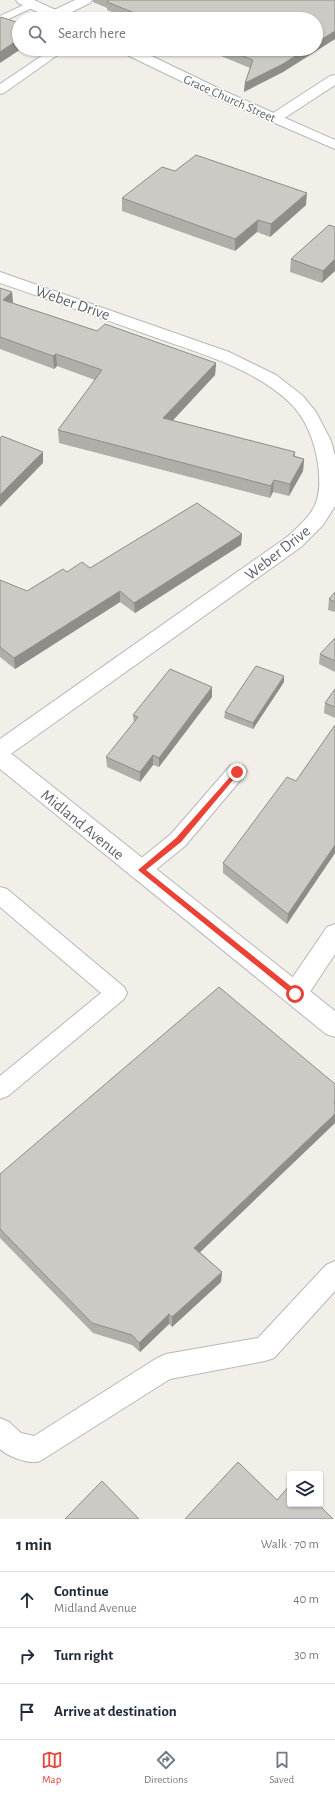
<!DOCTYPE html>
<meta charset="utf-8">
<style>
:root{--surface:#fff;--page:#f2f2f3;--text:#1f2937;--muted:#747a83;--line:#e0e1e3;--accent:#ea4335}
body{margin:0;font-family:"Alegreya Sans",sans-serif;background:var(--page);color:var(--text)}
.controls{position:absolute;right:12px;bottom:12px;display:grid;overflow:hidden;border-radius:4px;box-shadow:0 1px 3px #0004}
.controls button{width:36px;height:36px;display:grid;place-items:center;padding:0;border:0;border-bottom:1px solid var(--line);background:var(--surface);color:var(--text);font:20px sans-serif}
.stop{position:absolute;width:12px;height:12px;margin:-9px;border:3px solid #ea4335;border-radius:50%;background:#fff}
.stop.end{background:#ea4335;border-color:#fff;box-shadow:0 1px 4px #0008}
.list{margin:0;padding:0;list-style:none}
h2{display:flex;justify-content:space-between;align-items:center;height:52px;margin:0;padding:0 16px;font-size:17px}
h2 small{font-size:13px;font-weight:400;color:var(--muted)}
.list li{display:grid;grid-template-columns:26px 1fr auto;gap:12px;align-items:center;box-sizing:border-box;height:56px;padding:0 16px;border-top:1px solid var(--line)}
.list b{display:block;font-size:15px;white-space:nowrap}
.list p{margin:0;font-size:13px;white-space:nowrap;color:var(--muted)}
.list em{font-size:13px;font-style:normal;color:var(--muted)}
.icon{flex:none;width:22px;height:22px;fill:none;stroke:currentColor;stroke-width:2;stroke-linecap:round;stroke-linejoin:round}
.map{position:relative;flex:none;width:335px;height:1519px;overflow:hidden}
.search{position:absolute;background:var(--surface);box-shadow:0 1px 3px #0004;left:12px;right:12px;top:12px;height:44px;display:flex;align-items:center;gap:10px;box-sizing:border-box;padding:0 14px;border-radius:22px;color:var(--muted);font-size:15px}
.sheet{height:220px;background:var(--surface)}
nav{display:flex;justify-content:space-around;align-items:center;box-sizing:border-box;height:56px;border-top:1px solid var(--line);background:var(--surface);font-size:11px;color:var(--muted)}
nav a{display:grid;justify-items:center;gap:2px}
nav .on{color:var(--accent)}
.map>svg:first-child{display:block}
</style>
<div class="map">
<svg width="335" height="1519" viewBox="0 0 335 1519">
<rect width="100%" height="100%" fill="#f1efe8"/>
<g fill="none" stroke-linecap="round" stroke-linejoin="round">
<defs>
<g id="service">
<polygon points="32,1 36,2 38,4 36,6 0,23 0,16"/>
<polygon points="52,49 66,49 4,93 0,94 0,84"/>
<polygon points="237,764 244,766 247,771 244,776 185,846 148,876 141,878 134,876 131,870 134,864 171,834 230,766"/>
<polygon points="0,887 7,889 124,987 127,993 124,999 8,1096 0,1099 0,1076 101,993 0,907"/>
<path d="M335,1261V1291L274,1358L265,1361L170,1379L45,1458C43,1459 39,1462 36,1462C26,1463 7,1456 0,1449V1418L9,1422L21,1433L34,1436L157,1358L166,1354L258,1338L326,1265Z"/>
</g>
<g id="minor">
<polygon points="75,0 92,0 90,3 60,18 50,18 48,15 50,12"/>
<polygon points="335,75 335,85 280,121 275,122 270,121 268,118 270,115 330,76"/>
<path d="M0,272L229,352L276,375L303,396L316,412L331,441L335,456V506L323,525L301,547L8,756L0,758V739L287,537C314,513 323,503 318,464C315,442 306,418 289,402C252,367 198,353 151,336C101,318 50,300 0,283Z"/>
<polygon points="335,924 335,954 304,1001 295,1004 286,1001 283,994 286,987 327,927"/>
</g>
<g id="tertiary">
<polygon points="16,0 34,0 69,16 71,19 53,19 18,3"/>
<polygon points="119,49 137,49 222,90 335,140 335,149 212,96 121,52"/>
<polygon points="0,749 8,751 335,1011 335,1037 326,1034 0,769"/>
</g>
</defs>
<use href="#service" stroke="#b5b8bc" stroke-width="2"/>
<use href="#minor" stroke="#b5b8bc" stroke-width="2"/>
<use href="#tertiary" stroke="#b5b8bc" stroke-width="2"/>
<use href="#service" fill="#fff" fill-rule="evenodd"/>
<use href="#minor" fill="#fff" fill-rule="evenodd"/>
<use href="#tertiary" fill="#fff" fill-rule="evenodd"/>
</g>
<g fill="#afaea9">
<polygon points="93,0 335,0 335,39 283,72 244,92 245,83 250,68 204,49 316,49 316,19 130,19 107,10 107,8 93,2"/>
<polygon points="175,171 306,205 270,237 257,232 235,251 122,211 122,198"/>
<polygon points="329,225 322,283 290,272 291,259"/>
<polygon points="0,288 12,292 13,303 97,331 216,363 215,375 172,421 295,452 295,456 304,459 303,471 289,496 273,492 270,498 59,443 58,430 95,380 57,366 54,369 0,349"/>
<polygon points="242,534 241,545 135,613 120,602 15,669 0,657 0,580 27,591 67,572 90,568"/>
<polygon points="335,592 335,612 328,610 329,599"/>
<polygon points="335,638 335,672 319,664 320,654"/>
<polygon points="284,682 253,729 224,718 225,712"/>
<polygon points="335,689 335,718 324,713 325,703"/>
<polygon points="212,697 159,767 153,765 140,782 107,767 106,757 134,723 133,715"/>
<polygon points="335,725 335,853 287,924 223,873 223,863 296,781"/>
<polygon points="335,1084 335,1123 200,1252 222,1272 221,1282 172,1327 169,1324 140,1352 132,1345 93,1333 0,1238 0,1174"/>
</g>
<g fill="#8f8d8a">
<polygon points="335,31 335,39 283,72 244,92 245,83 306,49 316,49 316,43"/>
<polygon points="19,39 19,49 21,49 0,63 0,52"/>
<polygon points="307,193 306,205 270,237 271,224"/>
<polygon points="258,220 257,232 235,251 235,239"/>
<polygon points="335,259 335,271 322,283 323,271"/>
<polygon points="12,292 13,304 3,300"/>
<polygon points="56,354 57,366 54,369 53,356"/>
<polygon points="216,363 215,375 163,431 163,418"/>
<polygon points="43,452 43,463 0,507 0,495"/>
<polygon points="304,459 303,471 289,496 290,484"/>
<polygon points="274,480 273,492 270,498 271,486"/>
<polygon points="242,534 241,545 135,613 134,603"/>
<polygon points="120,591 120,602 15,669 14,658"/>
<polygon points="284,676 284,682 253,729 253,723"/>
<polygon points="212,687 212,697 159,767 159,758"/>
<polygon points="153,755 153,765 140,782 140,772"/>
<polygon points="335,845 335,853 287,924 288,914"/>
<polygon points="335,1114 335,1123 194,1258 194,1248"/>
<polygon points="222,1272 221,1282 172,1327 172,1317"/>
<polygon points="169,1314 169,1324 140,1352 139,1343"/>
</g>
<g fill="#cccac5" stroke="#8f8d8a">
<polygon points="108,0 335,0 335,31 316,43 316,19 150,19 107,2 109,0"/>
<polygon points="1,17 19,23 19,39 0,52 0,18"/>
<polygon points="225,49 306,49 283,64 245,83 253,60"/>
<polygon points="196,155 307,193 271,224 258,220 235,239 122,198 162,167 175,171"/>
<polygon points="329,225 335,227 335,259 323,271 291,259"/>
<polygon points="0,288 12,292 3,300 97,331 105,324 216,363 163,418 295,452 293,456 304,459 290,484 274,480 271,486 58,430 102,370 56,354 53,356 0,337"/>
<polygon points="2,436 43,452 0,495 0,438"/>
<polygon points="197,503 242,534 134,603 120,591 14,658 0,647 0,580 27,591 63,569 67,572 82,562 90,568"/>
<polygon points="335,592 335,602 329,599"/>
<polygon points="335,638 335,661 320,654"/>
<polygon points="256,666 284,676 253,723 225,712"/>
<polygon points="170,669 212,687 159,758 153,755 140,772 106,757 138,717 133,715"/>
<polygon points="335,689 335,707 325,703"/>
<polygon points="335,725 335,845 288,914 223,863 287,777 296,781"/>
<polygon points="219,987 335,1084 335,1101 334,1103 335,1104 335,1114 194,1248 222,1272 172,1317 169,1314 139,1343 132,1335 92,1323 0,1229 0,1174"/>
<polygon points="238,1462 277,1500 290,1485 290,1504 318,1504 333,1519 185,1519"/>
<polygon points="102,1481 139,1519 65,1519"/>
</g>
<polygon fill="#ea4335" points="237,769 240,772 239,773 181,842 146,870 298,992 298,996 295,997 138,870 176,838"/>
<g text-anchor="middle" stroke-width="3" stroke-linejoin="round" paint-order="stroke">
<g font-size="13" fill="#5f6368" stroke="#fff">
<text transform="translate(230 98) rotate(24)" y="5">Grace Church Street</text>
</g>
<g font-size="16" fill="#5f6368" stroke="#fff">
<text transform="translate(73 302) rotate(19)" y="6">Weber Drive</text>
<text transform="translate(277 552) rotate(-38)" y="6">Weber Drive</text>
<text transform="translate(83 824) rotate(39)" y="6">Midland Avenue</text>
</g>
</g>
</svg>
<div class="controls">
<button><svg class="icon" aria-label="layers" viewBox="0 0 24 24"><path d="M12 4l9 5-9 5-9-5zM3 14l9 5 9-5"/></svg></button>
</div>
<div class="stop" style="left:295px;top:994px"></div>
<div class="stop end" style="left:237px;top:772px"></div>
<div class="search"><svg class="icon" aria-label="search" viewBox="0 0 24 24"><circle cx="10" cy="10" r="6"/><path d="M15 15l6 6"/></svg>Search here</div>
</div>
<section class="sheet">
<h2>1 min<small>Walk · 70 m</small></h2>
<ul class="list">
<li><svg class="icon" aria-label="ahead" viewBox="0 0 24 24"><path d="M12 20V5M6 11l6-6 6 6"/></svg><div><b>Continue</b><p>Midland Avenue</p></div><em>40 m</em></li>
<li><svg class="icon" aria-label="right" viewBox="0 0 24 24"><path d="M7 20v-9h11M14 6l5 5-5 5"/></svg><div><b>Turn right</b></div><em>30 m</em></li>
<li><svg class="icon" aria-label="arrive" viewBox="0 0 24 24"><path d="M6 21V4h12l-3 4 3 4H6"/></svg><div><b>Arrive at destination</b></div></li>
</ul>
</section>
<nav>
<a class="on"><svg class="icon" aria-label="map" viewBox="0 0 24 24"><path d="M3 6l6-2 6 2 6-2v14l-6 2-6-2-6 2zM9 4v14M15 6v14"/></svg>Map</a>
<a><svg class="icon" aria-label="directions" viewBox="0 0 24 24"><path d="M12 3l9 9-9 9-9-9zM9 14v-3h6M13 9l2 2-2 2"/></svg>Directions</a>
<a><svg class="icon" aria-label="saved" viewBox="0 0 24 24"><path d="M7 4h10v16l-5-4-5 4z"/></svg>Saved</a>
</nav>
